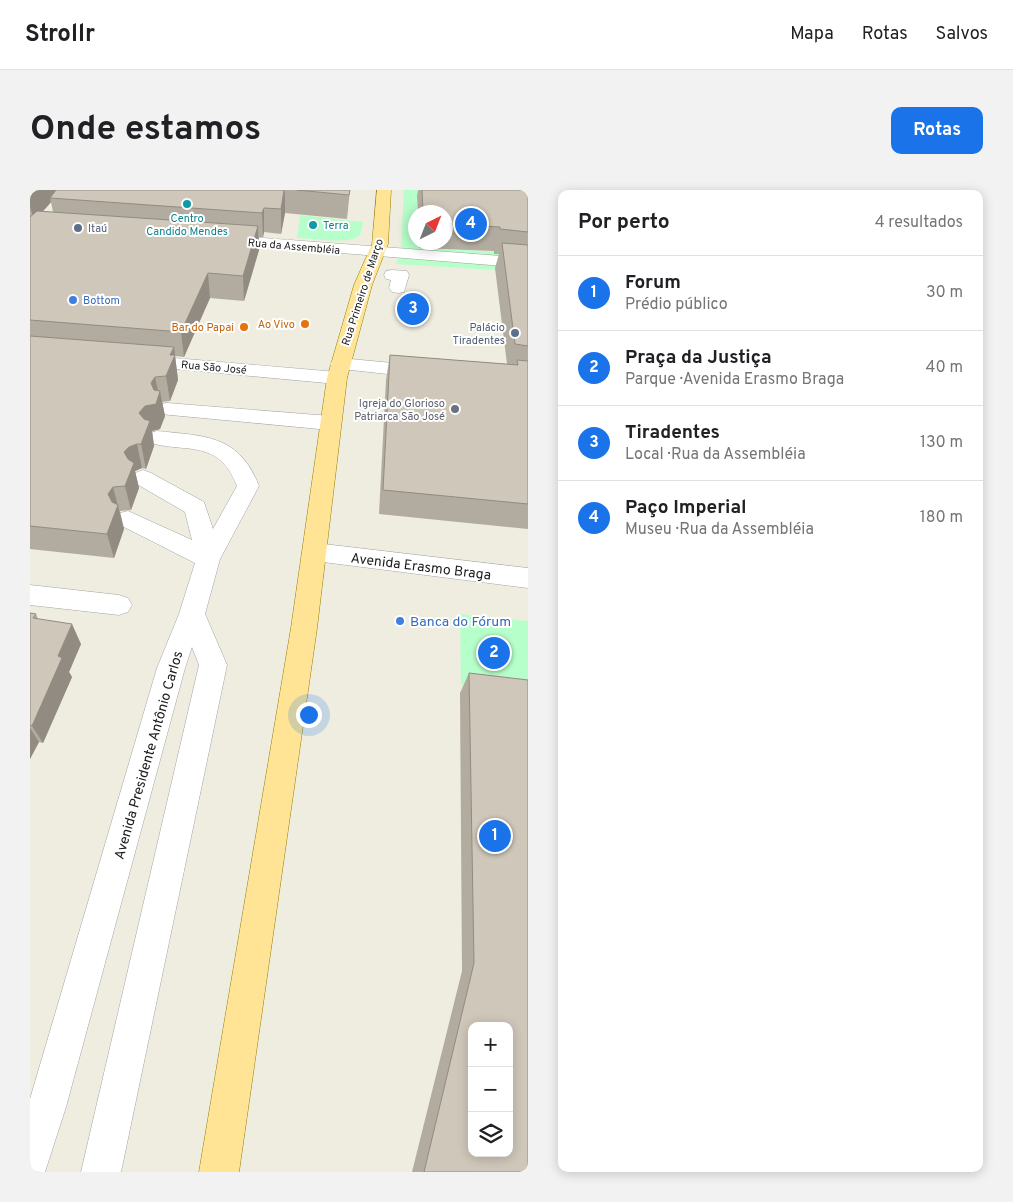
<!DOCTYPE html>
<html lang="pt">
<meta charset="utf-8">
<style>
:root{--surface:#fff;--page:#f2f2f2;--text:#202124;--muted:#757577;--line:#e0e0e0;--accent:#1a73e8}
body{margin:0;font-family:Overpass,sans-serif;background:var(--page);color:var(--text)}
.controls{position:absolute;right:15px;bottom:15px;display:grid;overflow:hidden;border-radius:10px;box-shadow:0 2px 12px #0003}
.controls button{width:45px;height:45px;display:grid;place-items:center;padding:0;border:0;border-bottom:1px solid var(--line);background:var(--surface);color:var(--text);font:25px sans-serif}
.compass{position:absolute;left:378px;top:15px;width:45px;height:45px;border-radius:50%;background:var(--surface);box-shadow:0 2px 12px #0003;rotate:42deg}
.you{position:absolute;left:278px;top:524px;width:18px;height:18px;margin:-12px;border:4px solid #fff;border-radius:50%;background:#1a73e8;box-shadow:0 0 0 8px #1a73e833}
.badge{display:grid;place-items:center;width:32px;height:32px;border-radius:50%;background:var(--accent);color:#fff;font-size:16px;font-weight:700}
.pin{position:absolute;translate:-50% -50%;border:2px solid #fff;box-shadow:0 1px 5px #0006}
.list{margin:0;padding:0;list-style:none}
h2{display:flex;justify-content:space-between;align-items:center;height:65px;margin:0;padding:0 20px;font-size:21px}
h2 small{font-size:16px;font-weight:400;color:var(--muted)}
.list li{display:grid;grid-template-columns:32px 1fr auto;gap:15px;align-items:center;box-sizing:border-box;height:75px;padding:0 20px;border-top:1px solid var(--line)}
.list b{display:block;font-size:19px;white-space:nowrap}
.list p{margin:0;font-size:16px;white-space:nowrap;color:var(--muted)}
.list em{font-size:16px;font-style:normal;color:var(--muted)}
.icon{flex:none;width:28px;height:28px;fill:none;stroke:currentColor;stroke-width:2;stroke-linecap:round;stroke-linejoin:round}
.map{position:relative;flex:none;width:498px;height:982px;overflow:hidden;border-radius:10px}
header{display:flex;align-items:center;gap:30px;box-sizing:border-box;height:70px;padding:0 25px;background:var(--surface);border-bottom:1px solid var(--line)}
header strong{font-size:24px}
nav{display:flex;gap:28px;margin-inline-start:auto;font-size:18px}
.intro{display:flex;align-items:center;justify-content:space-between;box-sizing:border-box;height:120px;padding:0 30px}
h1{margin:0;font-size:35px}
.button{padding:12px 22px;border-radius:10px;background:var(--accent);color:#fff;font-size:18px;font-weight:700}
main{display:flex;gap:30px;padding:0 30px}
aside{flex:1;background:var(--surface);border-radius:10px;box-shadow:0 2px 12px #0003}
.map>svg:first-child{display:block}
</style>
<header>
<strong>Strollr</strong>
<nav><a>Mapa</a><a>Rotas</a><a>Salvos</a></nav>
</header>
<div class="intro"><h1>Onde estamos</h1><a class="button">Rotas</a></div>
<main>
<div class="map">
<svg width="498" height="982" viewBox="0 0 498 982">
<rect width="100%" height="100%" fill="#efede0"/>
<g fill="#b7ffca">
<polygon points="374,0 498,0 387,6 386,52 389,53 389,58 498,63 498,82 366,74 371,56"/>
<path d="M270,25L333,32C332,37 332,43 329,46C319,55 280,48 267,48Z"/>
<polygon points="430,424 498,431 498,503 431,495"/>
</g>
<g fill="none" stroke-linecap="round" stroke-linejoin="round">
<defs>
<g id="minor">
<polygon points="193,45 498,68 498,78 187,53 185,50 187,47"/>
<polygon points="362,80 377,81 379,85 374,102 368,103 362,102 359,98 361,90 356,89 354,85 356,81"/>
<polygon points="109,165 307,182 314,184 317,188 314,192 307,194 102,175 99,171 102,167"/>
<polygon points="310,168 394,176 401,178 404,182 401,186 394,188 303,178 300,174 303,170"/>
<polygon points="137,213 300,226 307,228 310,233 307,238 300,240 130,224 127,219 130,214"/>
<path d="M127,241C176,246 209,245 229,296L190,369L175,424L197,475L91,982H51L169,475L162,457L155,478L36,917L15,982H0V909L127,478L149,424L165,373L90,335L86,329L90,323L98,321L162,350L155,322L105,293L102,288L105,283L113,280L121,283L174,312L183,339L207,296C189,249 158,263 120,253L116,248L120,243Z"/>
<polygon points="285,353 498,378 498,398 285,371 276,368 273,362 276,356"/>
<polygon points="0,395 89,405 98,408 102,415 98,422 89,425 0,415"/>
</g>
<polygon id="major" points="347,0 361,0 358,54 342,95 317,188 287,438 209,982 169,982 261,438 297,188 324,95 342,54"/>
</defs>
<use href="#minor" stroke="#a3a3a3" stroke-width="1"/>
<use href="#major" stroke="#947e00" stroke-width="1"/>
<use href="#minor" fill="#fff" fill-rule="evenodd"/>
<use href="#major" fill="#ffe495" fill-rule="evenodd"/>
</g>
<g fill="#b2ab9f" fill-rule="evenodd">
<path d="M0,0H320L317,29L255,23L251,44L234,42L233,47H229V60L214,111L180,108L154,167L145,166L148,190L140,211L132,212L135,226L130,239L122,241L124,256L116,279L112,278L105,281L109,298L101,320L90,321L94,339L84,368L0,359ZM21,12L23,22L13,21L18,16Z"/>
<polygon points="388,0 498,0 498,339 349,324 356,190 360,165 477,174 465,78 469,64 464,64 464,61 389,58 389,52 416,52 416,22 388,22 387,6"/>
<polygon points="0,423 6,424 8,429 51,454 39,482 42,487 13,553 9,552 0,569"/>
<polygon points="439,483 498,982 382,982 432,781 430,503"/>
</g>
<g fill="#918b82">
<polygon points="4,0 32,0 20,8 21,12 4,31 0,16 0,4"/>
<polygon points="255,0 255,23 251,44 251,19"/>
<polygon points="234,18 234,42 233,47 232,23"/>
<polygon points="228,36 229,60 214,111 213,86"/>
<polygon points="178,83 180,108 154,167 151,142"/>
<polygon points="144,157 148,190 140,211 136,186 140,165"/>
<polygon points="125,187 129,206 130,201 135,226 130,239 122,241 124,256 116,279 111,254 109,223 121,193"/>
<polygon points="107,254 112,278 105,281 109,298 101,320 95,296 94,262 99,257"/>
<polygon points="83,297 94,339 84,368 77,344 78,304"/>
<polygon points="42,434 51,454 39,482 42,487 13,553 2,536 28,466"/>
<polygon points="0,538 9,552 0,569"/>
</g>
<g fill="#cfc7b9" stroke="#918b82" fill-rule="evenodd">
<polygon points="0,0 4,0 0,4"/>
<polygon points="26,0 254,0 251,19 234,18 232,23 20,8"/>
<polygon points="267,0 320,0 319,5"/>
<polygon points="392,0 498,0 498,42 470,39 470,37 416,34 416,22 393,22"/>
<polygon points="7,21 228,36 213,86 178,83 151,142 0,130 0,27"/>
<polygon points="472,53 498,55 498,156 485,154"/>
<polygon points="0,146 144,157 140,165 145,165 136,186 125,187 121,193 124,200 130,201 126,214 115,216 109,223 114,229 120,231 111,254 107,254 99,257 94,262 98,269 104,273 95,296 83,297 78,304 82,312 88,315 77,344 0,336"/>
<polygon points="360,165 488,175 487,170 498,171 498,314 353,300"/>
<polygon points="0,423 6,424 3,428 42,434 28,466 32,468 2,536 0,535"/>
<path d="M439,483L498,490V982H394L444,773ZM442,836H479V963H442Z"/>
</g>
<g fill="#0f9aa8" stroke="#fff" stroke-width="2">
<circle cx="157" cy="14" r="5"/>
<circle cx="283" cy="35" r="5"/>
</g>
<g fill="#5c6f8a" stroke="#fff" stroke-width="2">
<circle cx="48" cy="38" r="5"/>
<circle cx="485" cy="143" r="5"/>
</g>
<g fill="#3f7fe0" stroke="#fff" stroke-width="2">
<circle cx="43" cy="110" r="5"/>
<circle cx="370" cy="431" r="5"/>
</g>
<g fill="#e8710a" stroke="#fff" stroke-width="2">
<circle cx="275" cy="134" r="5"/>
<circle cx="214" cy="137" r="5"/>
</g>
<circle fill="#6b7280" stroke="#fff" stroke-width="2" cx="425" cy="219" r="5"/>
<g text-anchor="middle" stroke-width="4" stroke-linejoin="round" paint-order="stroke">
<g font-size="11" fill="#0d838f" stroke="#fff">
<text x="157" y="32">Centro<tspan x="157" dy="13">Candido Mendes</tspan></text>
<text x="293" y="39" text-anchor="start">Terra</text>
</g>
<g font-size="11" fill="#4e5e75" stroke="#fff" text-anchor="start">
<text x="58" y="42">Itaú</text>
<text x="475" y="141" text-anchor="end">Palácio<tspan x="475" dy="13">Tiradentes</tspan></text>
</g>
<g font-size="11" fill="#1c1c1c" stroke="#fff">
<text transform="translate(264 56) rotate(5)" y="4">Rua da Assembléia</text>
<text transform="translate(332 102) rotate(-72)" y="4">Rua Primeiro de Março</text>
<text transform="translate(184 177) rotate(5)" y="4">Rua São José</text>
</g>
<g font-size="11" fill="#366cbe" stroke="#fff" text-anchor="start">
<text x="53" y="114">Bottom</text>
</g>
<g font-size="11" fill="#c56008" stroke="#fff" text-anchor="end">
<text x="265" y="138">Ao Vivo</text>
<text x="204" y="141">Bar do Papai</text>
</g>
<g font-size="11" fill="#5b616d" stroke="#fff" text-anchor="end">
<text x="415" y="217">Igreja do Glorioso<tspan x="415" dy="13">Patriarca São José</tspan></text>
</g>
<g font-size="14" fill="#1c1c1c" stroke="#fff">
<text transform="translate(391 376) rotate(7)" y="5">Avenida Erasmo Braga</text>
<text transform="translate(118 565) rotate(-74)" y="5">Avenida Presidente Antônio Carlos</text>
</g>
<g font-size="14" fill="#366cbe" stroke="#fff" text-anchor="start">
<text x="380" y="436">Banca do Fórum</text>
</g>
</g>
</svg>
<div class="controls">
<button>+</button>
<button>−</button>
<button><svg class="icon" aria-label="layers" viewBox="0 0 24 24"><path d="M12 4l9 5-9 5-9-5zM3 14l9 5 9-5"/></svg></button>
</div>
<svg class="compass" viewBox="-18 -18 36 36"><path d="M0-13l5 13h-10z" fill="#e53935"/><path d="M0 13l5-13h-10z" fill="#757577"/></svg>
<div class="you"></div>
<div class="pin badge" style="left:465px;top:646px">1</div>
<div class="pin badge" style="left:464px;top:463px">2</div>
<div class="pin badge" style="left:383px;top:119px">3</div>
<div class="pin badge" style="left:441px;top:34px">4</div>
</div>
<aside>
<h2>Por perto<small>4 resultados</small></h2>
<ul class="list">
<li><span class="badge">1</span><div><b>Forum</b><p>Prédio público</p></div><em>30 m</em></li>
<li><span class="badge">2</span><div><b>Praça da Justiça</b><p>Parque · Avenida Erasmo Braga</p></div><em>40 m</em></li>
<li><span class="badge">3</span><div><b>Tiradentes</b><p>Local · Rua da Assembléia</p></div><em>130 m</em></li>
<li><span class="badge">4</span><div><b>Paço Imperial</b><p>Museu · Rua da Assembléia</p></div><em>180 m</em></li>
</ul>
</aside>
</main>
